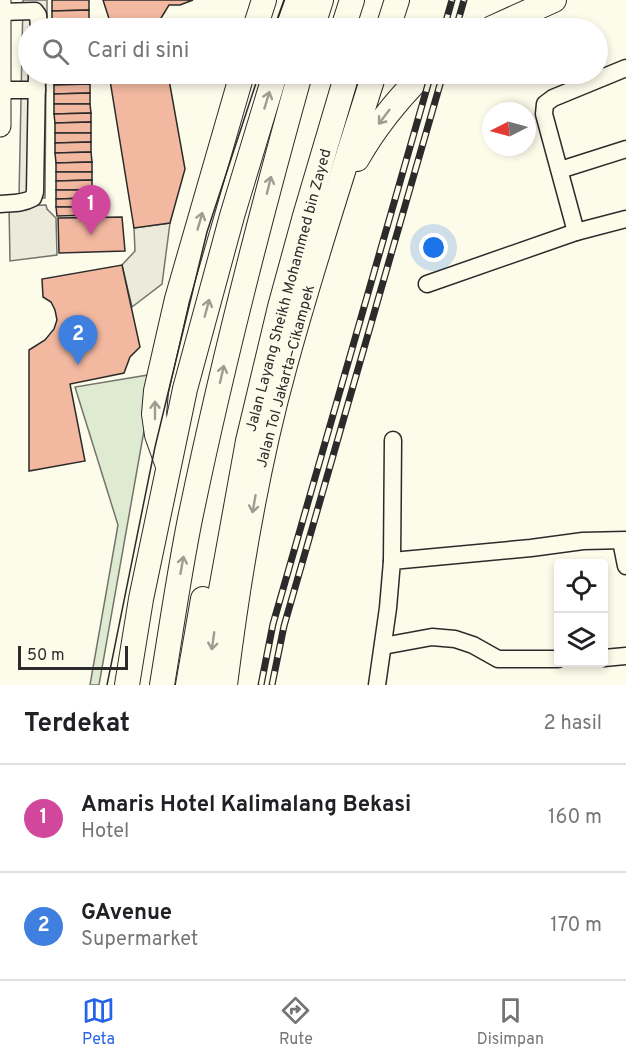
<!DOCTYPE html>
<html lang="id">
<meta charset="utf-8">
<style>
:root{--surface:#fff;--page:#f2f2f2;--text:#202124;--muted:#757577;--line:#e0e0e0;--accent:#2563eb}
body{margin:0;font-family:Overpass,sans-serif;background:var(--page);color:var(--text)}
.controls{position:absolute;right:18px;bottom:18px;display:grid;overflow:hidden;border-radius:6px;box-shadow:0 3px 9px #0003}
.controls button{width:54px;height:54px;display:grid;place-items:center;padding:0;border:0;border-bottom:2px solid var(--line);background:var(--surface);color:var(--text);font:30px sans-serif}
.compass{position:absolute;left:482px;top:102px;width:54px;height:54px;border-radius:50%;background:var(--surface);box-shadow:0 3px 9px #0003;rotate:264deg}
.scale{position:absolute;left:18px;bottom:15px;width:110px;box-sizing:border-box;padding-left:6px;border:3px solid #2b2b2b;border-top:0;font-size:16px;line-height:21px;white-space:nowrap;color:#2b2b2b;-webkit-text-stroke:4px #fdfbea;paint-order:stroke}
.you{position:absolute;left:434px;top:248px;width:21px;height:21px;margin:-15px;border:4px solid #fff;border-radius:50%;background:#1a73e8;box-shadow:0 0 0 9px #1a73e833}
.badge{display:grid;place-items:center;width:39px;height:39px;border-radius:50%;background:var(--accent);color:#fff;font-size:20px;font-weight:700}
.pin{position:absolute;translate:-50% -50px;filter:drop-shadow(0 2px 3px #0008)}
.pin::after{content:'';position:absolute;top:32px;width:21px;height:18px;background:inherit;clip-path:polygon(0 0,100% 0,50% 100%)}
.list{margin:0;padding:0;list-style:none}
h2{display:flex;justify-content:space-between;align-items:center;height:78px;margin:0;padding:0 24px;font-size:26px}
h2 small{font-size:20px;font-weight:400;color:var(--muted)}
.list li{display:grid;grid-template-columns:39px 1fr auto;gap:18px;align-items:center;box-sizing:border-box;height:108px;padding:0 24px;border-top:2px solid var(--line)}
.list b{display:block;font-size:22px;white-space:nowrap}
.list p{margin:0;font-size:20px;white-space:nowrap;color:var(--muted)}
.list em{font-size:20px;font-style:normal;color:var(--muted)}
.icon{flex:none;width:33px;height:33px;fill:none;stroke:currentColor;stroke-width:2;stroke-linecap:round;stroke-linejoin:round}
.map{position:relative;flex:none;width:626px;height:685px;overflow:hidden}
.search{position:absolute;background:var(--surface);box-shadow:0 3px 9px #0003;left:18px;right:18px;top:18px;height:66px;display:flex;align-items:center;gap:15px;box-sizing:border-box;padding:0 21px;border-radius:33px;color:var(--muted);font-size:22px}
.sheet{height:294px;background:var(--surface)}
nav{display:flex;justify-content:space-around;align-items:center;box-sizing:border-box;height:84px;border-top:2px solid var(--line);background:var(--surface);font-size:16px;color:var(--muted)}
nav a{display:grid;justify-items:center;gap:3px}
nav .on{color:var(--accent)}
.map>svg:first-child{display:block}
</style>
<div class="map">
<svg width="626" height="685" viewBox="0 0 626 685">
<rect width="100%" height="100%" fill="#fdfbea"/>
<polygon fill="#deebd1" stroke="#74746e" stroke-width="1.5" points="154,374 99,685 90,685 118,525 75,387"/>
<g fill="#eceadb" stroke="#74746e" stroke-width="1.5">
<polygon points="23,0 47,0 47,28 28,28 28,74 46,74 45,198 19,197"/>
<polygon points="46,205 47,209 56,218 57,255 10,261 9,206"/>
<polygon points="170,223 162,284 132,307 122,265 135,251 134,228"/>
</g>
<g fill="#f2b8a0" stroke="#2b2b2b" stroke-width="1.5">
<polygon points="52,0 89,0 89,10 52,11"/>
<polygon points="103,0 193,0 180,5 169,5 158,23 159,28 112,28"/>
<polygon points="89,10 89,20 52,21 52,11"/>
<polygon points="89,20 89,28 53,28 52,21"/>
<polygon points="54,74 90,74 90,75 54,76"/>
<polygon points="109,74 168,74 185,169 170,223 134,228"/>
<polygon points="90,75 90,84 54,85 54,76"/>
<polygon points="90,84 90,93 54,94 54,85"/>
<polygon points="90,93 90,104 54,104 54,94"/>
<polygon points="54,104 90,104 91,113 54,114"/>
<polygon points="91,113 91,122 55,123 54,114"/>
<polygon points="91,122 91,133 55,133 55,123"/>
<polygon points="55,133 91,133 91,142 55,143"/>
<polygon points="91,142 91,152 55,153 55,143"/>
<polygon points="91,152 92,162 56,163 55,153"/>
<polygon points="92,162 92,172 56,172 56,163"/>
<polygon points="56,172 92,172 92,180 56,181"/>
<polygon points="92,180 92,190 56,190 56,181"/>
<polygon points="56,190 92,190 92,198 56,199"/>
<polygon points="92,198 92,207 56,207 56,199"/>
<polygon points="56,207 92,207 93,215 57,216"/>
<polygon points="122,217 125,251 59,253 58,218"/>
<polygon points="122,265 140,347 130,357 124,373 70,384 85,461 29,471 29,350 45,340 54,329 57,320 55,310 51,302 43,297 42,279"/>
</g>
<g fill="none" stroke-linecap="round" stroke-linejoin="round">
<defs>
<g id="minor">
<polyline points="0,12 35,11 38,15 39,28"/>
<polyline points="0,90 37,90"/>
<polyline points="560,170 626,149"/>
<path d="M0,204C12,203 22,204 33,198L35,192L37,74"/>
<polyline points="576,232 544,114 545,104 553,98 626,68"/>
<polyline points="427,284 576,232 626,219"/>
<polyline points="621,541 626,566"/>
<polyline points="392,561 393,440"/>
<polyline points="383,646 432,637 455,639 473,645 498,659 558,659"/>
<polyline points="604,658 626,656"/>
<polyline points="377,685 388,608 392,561 531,548 583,541 626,540"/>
</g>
<polyline id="major" points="0,126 0,0"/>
<g id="highway">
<polyline points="255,28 264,0"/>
<polyline points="288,28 298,0"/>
<polyline points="312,28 321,0"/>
<polyline points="343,28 352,0"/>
<polyline points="388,28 397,0"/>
<polyline points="492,28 554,0"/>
<path d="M357,159C375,127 397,100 423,74"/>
<polyline points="168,466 157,435 154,414 156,391 177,299 242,74"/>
<polyline points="127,685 141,599 185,389 232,216 275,74"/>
<path d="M162,685C171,630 179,574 190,519C221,369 259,221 300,74"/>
<polyline points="188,685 203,599"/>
<polyline points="207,685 219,601 248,441 280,307 305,216 347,74"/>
<path d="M225,685C238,581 256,470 284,369C311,269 343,172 374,74"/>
</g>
</defs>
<use href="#minor" stroke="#2b2b2b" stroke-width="19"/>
<use href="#major" stroke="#2b2b2b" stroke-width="23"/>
<use href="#highway" stroke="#2b2b2b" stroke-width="26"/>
<use href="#minor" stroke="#fdfbea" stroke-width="16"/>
<use href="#major" stroke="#fdfbea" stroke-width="21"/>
<use href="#highway" stroke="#fdfbea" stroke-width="24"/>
<g stroke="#2b2b2b" stroke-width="1.5">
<polyline points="274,28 284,0"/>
<polyline points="107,685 155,447 207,232 259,74"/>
</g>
<defs>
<g id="rail">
<polyline points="444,28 452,0"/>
<polyline points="456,28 464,0"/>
<polyline points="261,685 273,624 431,74"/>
<polyline points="272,685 284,626 443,74"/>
</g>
</defs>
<use href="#rail" stroke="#2b2b2b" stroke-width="7"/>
<use href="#rail" stroke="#fdfbea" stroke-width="4.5" stroke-dasharray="14" stroke-linecap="butt"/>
</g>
<defs><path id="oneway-shaft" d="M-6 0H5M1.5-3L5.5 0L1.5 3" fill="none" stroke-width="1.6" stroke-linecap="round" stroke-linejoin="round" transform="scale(1.5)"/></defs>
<g stroke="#9e9d94">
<use href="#oneway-shaft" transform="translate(267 100) rotate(-73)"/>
<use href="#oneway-shaft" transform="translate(384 117) rotate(127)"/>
<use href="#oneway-shaft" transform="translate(269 185) rotate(-76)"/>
<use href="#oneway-shaft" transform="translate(200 221) rotate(-74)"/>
<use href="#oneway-shaft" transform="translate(207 308) rotate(-75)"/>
<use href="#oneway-shaft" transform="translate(222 374) rotate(-77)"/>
<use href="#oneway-shaft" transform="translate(155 410) rotate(-90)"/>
<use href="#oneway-shaft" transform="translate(254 504) rotate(100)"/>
<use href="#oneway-shaft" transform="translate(182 565) rotate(-80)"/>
<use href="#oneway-shaft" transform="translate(213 641) rotate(98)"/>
</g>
<g text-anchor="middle" stroke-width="4.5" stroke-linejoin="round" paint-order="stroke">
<g font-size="15" fill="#2b2b2b" stroke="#fdfbea">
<text transform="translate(288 290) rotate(-75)" y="5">Jalan Layang Sheikh Mohammed bin Zayed</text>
<text transform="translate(285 376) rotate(-75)" y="5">Jalan Tol Jakarta–Cikampek</text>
</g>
</g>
</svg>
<div class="controls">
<button><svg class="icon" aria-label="locate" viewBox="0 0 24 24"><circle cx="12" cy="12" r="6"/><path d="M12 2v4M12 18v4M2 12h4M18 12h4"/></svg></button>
<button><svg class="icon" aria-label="layers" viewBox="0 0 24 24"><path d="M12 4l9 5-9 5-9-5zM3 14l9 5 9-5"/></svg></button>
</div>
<svg class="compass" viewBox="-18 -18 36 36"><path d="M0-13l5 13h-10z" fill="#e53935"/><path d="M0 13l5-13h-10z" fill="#757577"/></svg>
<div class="scale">50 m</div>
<div class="you"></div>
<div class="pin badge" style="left:91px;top:235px;background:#d1479c">1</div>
<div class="pin badge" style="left:78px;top:365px;background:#3f7fe0">2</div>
<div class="search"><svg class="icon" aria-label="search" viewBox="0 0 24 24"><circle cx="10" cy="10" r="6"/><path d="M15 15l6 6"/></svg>Cari di sini</div>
</div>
<section class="sheet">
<h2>Terdekat<small>2 hasil</small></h2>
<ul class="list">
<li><span class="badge" style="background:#d1479c">1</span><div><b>Amaris Hotel Kalimalang Bekasi</b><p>Hotel</p></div><em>160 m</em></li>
<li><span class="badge" style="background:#3f7fe0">2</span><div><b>GAvenue</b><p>Supermarket</p></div><em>170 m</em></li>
</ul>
</section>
<nav>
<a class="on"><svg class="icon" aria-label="map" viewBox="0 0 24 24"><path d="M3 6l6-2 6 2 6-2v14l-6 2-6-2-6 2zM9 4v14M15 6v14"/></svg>Peta</a>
<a><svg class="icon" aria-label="directions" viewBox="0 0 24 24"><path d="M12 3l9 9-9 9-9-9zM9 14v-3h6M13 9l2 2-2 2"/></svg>Rute</a>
<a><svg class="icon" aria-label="saved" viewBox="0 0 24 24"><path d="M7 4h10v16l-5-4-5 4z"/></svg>Disimpan</a>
</nav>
